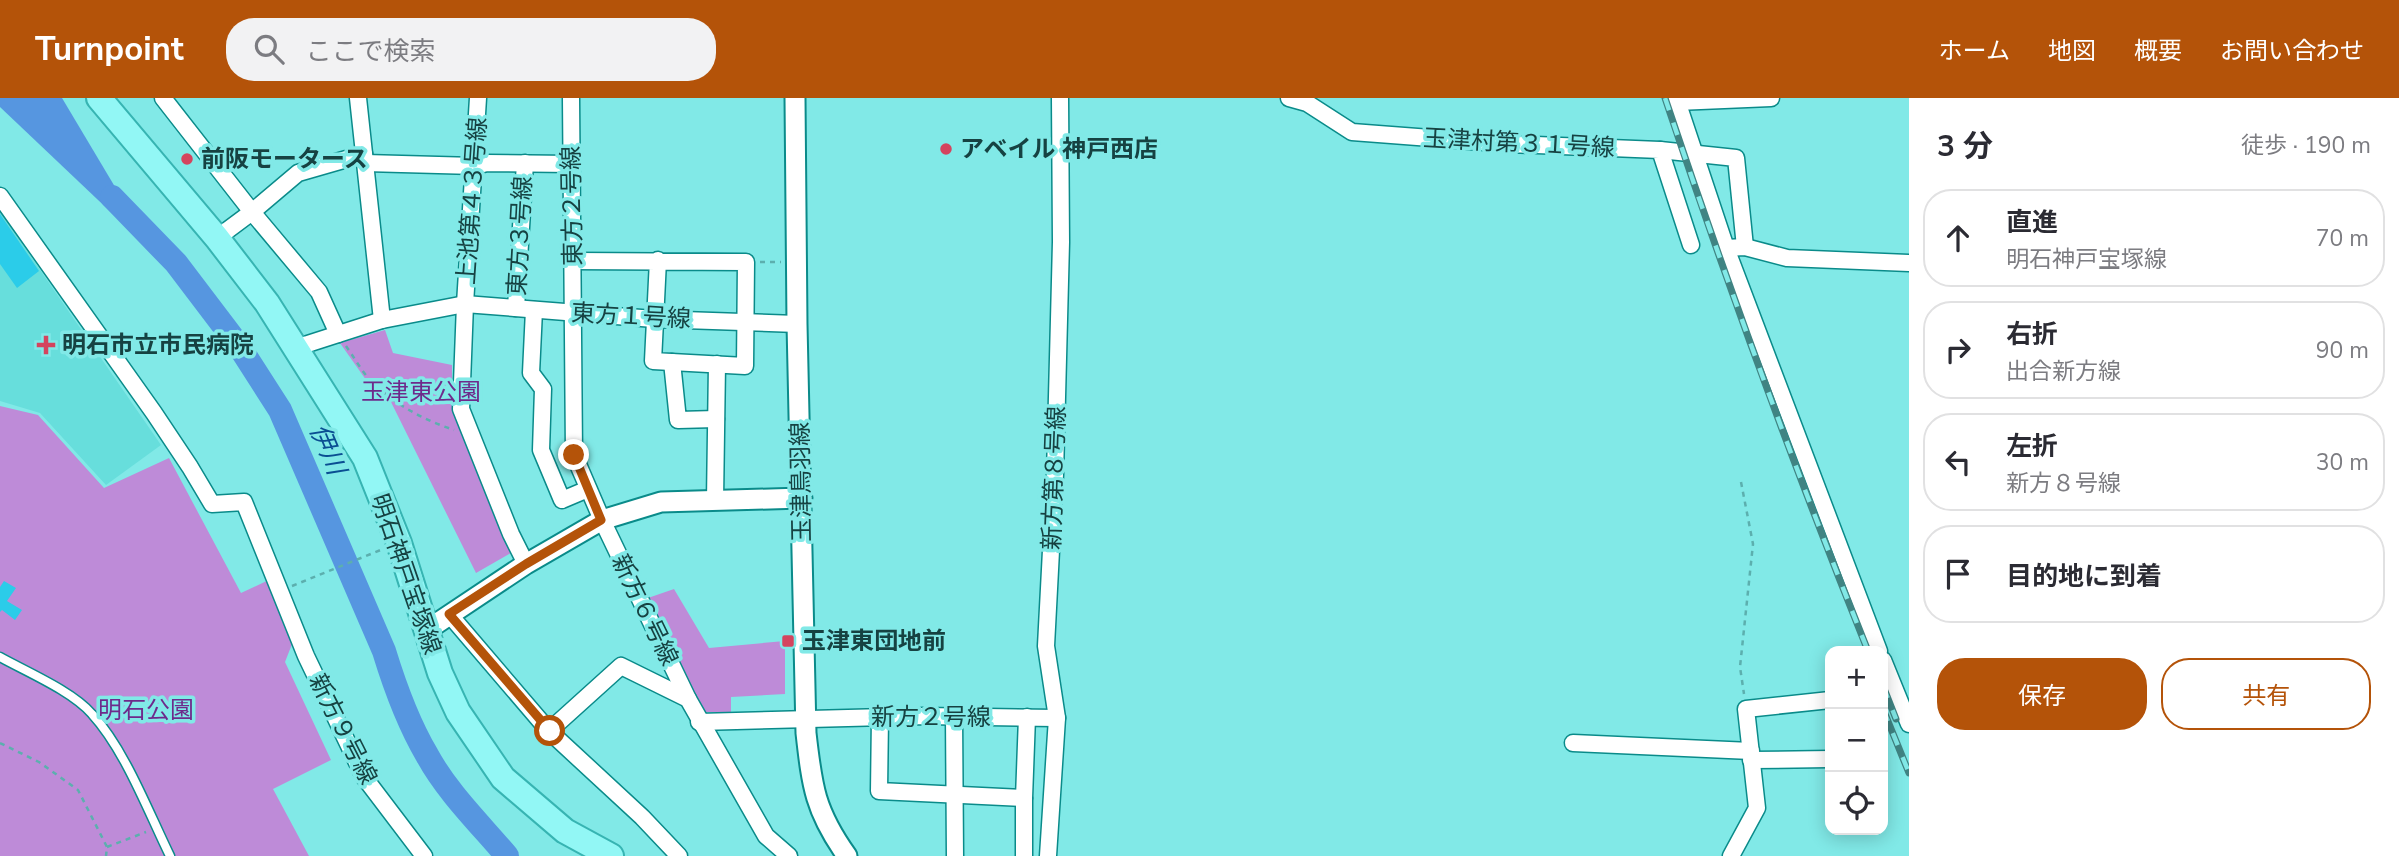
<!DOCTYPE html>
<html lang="ja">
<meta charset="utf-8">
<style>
:root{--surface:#fff;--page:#f2f2f3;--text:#2b2b33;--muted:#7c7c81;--line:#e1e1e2;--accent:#b45309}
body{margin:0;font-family:"Nunito Sans","Noto Sans JP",sans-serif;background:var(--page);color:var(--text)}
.controls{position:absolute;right:21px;bottom:21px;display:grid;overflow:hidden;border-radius:14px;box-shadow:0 4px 18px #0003}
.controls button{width:63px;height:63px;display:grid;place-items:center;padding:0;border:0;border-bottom:2px solid var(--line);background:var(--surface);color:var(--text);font:35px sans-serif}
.stop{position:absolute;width:21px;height:21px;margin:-16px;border:5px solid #b45309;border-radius:50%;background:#fff}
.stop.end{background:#b45309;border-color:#fff;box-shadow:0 2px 7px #0008}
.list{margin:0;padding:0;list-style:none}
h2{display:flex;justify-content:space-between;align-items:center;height:91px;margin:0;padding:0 28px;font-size:30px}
h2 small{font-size:23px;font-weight:400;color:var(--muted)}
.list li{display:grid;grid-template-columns:46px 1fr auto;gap:21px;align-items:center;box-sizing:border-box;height:98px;margin:0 14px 14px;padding:0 14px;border:2px solid var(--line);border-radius:28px}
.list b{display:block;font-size:26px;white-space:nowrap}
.list p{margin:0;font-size:23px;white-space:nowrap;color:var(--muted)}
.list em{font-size:23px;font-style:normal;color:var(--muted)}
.actions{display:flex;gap:14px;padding:21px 28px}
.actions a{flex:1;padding:16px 0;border:2px solid var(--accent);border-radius:28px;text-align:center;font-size:24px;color:var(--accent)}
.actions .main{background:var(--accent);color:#fff}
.icon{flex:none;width:38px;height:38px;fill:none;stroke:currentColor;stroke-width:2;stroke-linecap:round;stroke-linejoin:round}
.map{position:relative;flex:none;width:1909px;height:758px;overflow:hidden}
header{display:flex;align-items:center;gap:42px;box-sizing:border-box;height:98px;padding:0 35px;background:var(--accent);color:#fff}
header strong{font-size:33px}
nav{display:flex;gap:38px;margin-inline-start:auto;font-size:24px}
.search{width:490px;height:63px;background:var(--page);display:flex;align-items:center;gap:18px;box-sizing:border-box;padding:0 24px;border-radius:28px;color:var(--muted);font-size:26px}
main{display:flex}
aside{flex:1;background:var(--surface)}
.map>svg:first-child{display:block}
</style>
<header>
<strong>Turnpoint</strong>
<div class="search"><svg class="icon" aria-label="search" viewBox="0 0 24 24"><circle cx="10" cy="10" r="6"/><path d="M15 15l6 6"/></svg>ここで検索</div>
<nav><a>ホーム</a><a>地図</a><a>概要</a><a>お問い合わせ</a></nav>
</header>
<main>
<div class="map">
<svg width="1909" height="758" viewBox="0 0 1909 758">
<rect width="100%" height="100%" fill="#81e9e7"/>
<polygon fill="#67dedc" points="0,114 161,347 106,387 40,315 0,303"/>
<g fill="#be8bd8">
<polygon points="385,232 393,255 452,267 452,308 511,455 476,475 391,304 371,289 340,245"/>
<polygon points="0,308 38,317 104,390 169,360 241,495 271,481 294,541 285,564 331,662 273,691 309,758 0,758"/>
<polygon points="674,491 709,550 785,543 785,596 731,599 731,614 703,614 648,500"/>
</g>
<polygon fill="#5696e0" points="0,0 62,0 155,156 0,9"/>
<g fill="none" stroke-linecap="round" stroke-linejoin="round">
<path stroke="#5696e0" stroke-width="24" d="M112,99L176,165L239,248L280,312L384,553C395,589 408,625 427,657C447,694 480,726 507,758"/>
</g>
<g fill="#2bcce9">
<polygon points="0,116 39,173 17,190 0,166"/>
<polygon points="4,483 16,490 7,503 22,512 15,522 2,512 0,514 0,489"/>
</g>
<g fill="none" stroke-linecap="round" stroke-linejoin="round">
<defs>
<path id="service" d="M0,559C27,574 72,593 92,616C125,652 148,713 170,758"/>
<g id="minor">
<polyline points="163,0 252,114 319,194 338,236"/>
<polyline points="358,0 382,222"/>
<polyline points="478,0 465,206 461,311 511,436 526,466"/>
<polyline points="571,0 574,357 602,422 688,601"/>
<polyline points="1289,0 1307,5 1352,34 1509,46 1660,52 1691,147"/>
<polyline points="1676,0 1726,150 1879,553"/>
<polyline points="1677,4 1771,0"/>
<polyline points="1660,52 1736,60 1745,149"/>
<polyline points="365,65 475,68 487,65 571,66"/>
<polyline points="0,98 154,315 190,369 212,406 244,404 306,558 364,679 424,758"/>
<polyline points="217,140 252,114 298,75 364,56"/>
<polyline points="1726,150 1745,149 1787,160 1909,165"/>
<polyline points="573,163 746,164 745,268 653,263 658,162"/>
<polyline points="516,210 525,65"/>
<polyline points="534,212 531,275 543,291 541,352 562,402 588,391"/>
<polyline points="295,250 382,222 465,206 654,221 797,226"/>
<polyline points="672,264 678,322 716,321"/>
<polyline points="715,402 717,266"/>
<polyline points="449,516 549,633 642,719 679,758"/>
<polyline points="1883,562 1909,626"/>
<polyline points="954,618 955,758"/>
<polyline points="880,619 879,693 1024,700"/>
<polyline points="699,624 924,618 1057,620"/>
<polyline points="549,633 621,568 688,601 766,738 789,758"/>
<polyline points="1573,645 1751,653"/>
<polyline points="1751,662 1830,661"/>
<polyline points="1024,758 1024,700 1027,619"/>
<polyline points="1048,758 1057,620 1046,548 1055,376 1061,144 1060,0"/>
<polyline points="1731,758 1757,710 1746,611 1830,602"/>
</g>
<g id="tertiary">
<path d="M795,0L797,226L806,635C812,689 815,713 847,758"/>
<polyline points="427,532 526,466 602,422 661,404 802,400"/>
</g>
<polyline id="primary" points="99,0 217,140 267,205 365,360 399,445 440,575 458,614 503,680 565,733 611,758"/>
</defs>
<use href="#service" stroke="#0a8b8a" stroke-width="11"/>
<use href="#minor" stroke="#0a8b8a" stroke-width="19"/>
<use href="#tertiary" stroke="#0a8b8a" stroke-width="23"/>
<use href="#primary" stroke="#37b4b2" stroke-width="28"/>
<g stroke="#5cafae" stroke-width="2.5" stroke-dasharray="5 5" stroke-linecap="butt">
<polyline points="760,164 781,164"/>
<path d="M346,248C354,259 362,274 372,284C394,306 424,322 454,332"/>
<polyline points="1741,384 1753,446 1740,569 1744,596"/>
<polyline points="292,488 383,451"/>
<polyline points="0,645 39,664 78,692 107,749 106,758"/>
<polyline points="107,749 146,734"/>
</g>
<use href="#service" stroke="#fff" stroke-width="8"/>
<use href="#minor" stroke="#fff" stroke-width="16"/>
<use href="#tertiary" stroke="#fff" stroke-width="19"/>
<use href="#primary" stroke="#92f7f5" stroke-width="24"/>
<defs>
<g id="rail">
<path d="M1665,0C1727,186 1795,371 1868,553"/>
<polyline points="1883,588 1896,621"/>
<polyline points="1883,611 1909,675"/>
</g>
</defs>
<use href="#rail" stroke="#408483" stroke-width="7"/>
<use href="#rail" stroke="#81e9e7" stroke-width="4.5" stroke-dasharray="13" stroke-linecap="butt"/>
</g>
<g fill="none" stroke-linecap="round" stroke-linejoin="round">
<polyline stroke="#b45309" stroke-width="9" points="550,633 449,516 526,466 601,422 574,357"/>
</g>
<g fill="#d4445e" stroke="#81e9e7" stroke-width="2.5">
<circle cx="946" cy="51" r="7"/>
<circle cx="187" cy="61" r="7"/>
<path d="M42.5 236.5h7v7h7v7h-7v7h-7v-7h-7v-7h7z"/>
<rect x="781" y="536" width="14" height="14" rx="3.5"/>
</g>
<g text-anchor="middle" stroke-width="7" stroke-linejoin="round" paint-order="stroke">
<g font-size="24" fill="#164242" stroke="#81e9e7">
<text transform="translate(1519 45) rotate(3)" y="8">玉津村第３１号線</text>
<text transform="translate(472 103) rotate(-86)" y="8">上池第４３号線</text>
<text transform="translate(572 108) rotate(-91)" y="8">東方２号線</text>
<text transform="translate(520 138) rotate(-87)" y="8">東方３号線</text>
<text transform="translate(631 218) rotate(3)" y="8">東方１号線</text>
<text transform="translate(1054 380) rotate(-88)" y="8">新方第８号線</text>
<text transform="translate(801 384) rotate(-91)" y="8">玉津鳥羽線</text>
<text transform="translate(406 476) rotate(71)" y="8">明石神戸宝塚線</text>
<text transform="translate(645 512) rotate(64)" y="8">新方６号線</text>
<text x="931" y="627">新方２号線</text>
<text transform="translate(343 631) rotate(63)" y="8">新方９号線</text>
</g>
<g font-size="24" font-weight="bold" fill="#164242" stroke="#81e9e7" text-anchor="start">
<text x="960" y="59">アベイル 神戸西店</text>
<text x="201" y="69">前阪モータース</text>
<text x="62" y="255">明石市立市民病院</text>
<text x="802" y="551">玉津東団地前</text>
</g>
<g font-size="24" fill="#6e2a8b" stroke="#81e9e7">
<text x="421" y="302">玉津東公園</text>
<text x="146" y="620">明石公園</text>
</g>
<g font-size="26" font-style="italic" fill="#0a4e92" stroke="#81e9e7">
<text transform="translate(328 351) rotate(67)" y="9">伊川</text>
</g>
</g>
</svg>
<div class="controls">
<button>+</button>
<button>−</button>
<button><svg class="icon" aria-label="locate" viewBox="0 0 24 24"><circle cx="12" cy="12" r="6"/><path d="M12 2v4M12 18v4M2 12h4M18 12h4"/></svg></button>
</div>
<div class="stop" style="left:550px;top:633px"></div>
<div class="stop end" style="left:574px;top:357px"></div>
</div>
<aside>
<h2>3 分<small>徒歩 · 190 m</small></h2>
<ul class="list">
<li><svg class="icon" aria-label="ahead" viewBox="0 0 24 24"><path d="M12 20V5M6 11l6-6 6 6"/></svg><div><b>直進</b><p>明石神戸宝塚線</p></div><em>70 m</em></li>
<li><svg class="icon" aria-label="right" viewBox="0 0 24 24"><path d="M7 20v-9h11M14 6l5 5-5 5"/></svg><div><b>右折</b><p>出合新方線</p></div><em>90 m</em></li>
<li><svg class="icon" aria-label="left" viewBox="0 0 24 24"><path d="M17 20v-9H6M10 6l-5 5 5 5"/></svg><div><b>左折</b><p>新方８号線</p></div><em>30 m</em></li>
<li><svg class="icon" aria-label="arrive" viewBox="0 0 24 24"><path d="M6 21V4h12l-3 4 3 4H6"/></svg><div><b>目的地に到着</b></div></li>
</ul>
<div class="actions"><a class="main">保存</a><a>共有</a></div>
</aside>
</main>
